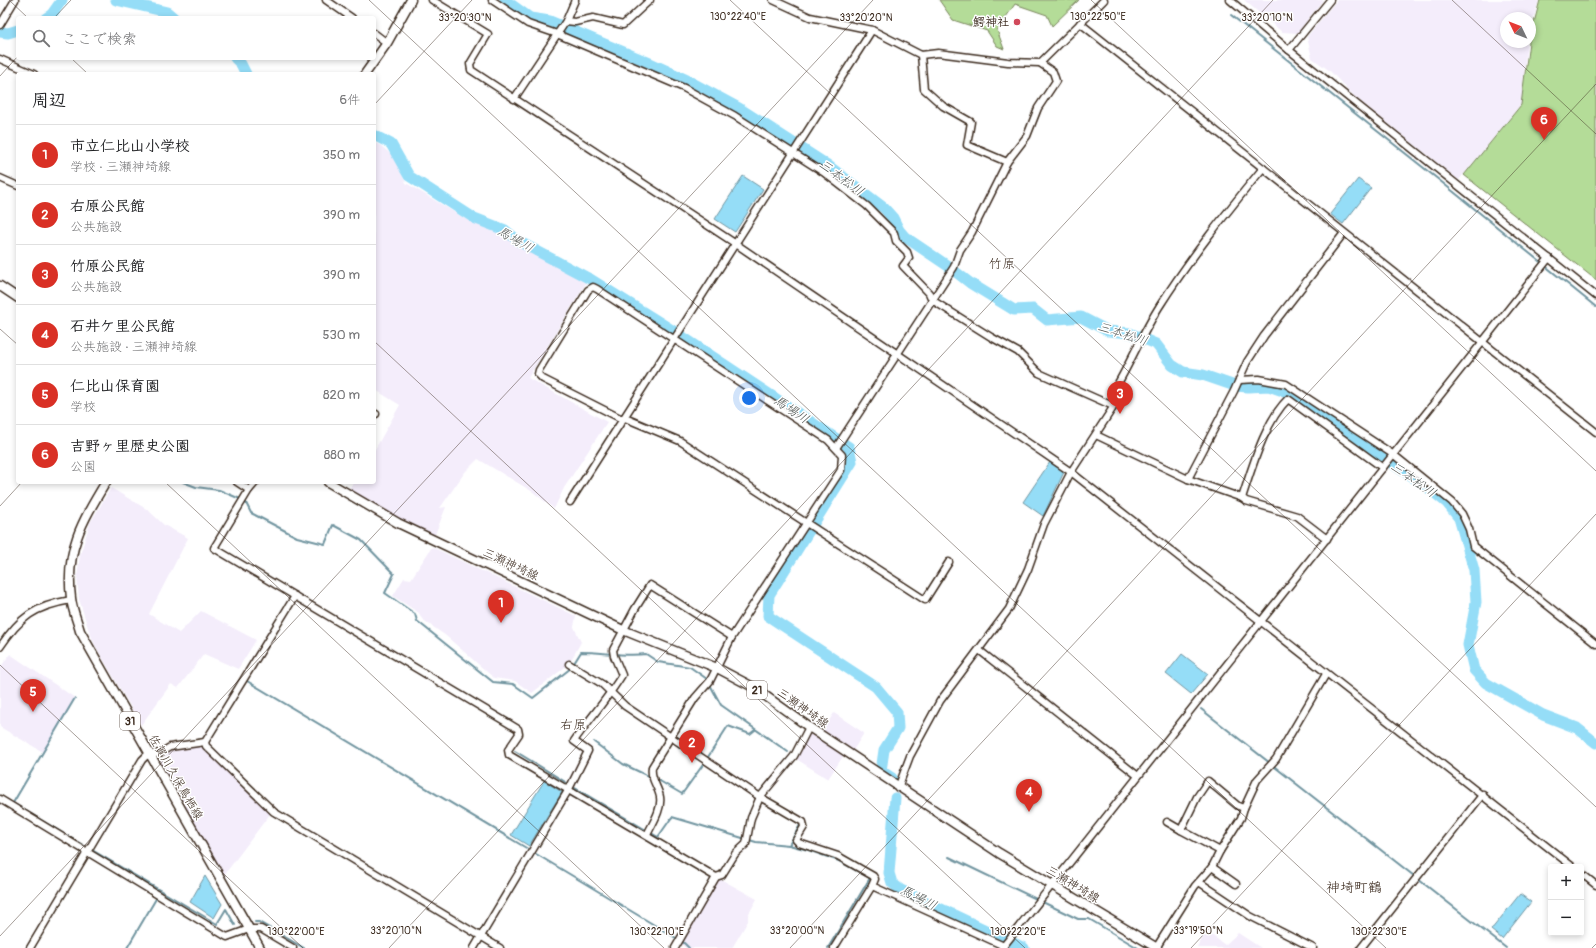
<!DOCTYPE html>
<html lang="ja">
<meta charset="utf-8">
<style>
:root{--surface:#fff;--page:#f2f2f2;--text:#202124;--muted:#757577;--line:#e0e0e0;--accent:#d93025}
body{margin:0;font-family:Pangolin,"Klee One",sans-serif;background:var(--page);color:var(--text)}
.controls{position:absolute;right:12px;bottom:12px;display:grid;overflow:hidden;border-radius:4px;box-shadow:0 2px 6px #0003}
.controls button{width:36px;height:36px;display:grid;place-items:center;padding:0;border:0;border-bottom:1px solid var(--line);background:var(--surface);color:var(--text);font:20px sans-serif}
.compass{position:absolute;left:1500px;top:12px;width:36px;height:36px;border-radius:50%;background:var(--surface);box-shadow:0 2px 6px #0003;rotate:313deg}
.you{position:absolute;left:749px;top:398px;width:14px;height:14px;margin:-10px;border:3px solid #fff;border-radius:50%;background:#1a73e8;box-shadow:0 0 0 6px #1a73e833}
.badge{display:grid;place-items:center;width:26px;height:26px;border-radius:50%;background:var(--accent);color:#fff;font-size:13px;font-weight:700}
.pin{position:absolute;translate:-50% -33px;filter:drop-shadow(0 1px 2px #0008)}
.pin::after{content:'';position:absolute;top:21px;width:14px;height:12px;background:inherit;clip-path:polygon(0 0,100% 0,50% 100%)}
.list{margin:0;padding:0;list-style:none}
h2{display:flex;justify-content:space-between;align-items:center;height:52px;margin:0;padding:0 16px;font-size:17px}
h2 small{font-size:13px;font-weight:400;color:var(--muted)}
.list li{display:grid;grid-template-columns:26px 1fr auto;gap:12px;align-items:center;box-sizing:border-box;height:60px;padding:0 16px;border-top:1px solid var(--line)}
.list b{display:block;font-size:15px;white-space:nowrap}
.list p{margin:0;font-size:13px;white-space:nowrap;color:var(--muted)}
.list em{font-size:13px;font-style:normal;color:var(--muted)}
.icon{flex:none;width:22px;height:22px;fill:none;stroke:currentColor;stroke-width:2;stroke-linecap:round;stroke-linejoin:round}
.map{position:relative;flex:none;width:1596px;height:948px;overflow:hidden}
.search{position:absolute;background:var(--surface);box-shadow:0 2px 6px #0003;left:16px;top:16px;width:360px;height:44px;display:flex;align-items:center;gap:10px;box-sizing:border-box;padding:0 14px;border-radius:4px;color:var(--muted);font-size:15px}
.panel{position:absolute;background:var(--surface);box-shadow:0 2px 6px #0003;left:16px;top:72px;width:360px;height:412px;border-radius:4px}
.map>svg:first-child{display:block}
</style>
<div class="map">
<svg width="1596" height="948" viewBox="0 0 1596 948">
<rect width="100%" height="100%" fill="#fff"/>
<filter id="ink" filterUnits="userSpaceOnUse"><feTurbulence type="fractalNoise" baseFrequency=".025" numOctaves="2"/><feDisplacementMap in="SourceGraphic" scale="8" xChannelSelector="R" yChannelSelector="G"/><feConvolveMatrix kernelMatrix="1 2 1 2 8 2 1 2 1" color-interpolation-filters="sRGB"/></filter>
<g filter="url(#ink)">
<g fill="#f4edfb">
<polygon points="1244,0 1323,0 1297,33 1282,32"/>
<polygon points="1337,0 1539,0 1530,30 1530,18 1506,18 1506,42 1527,42 1521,104 1459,180 1354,96 1330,71 1312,58 1307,37"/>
<polygon points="374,143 380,145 393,156 406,183 469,221 495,231 586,283 528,378 607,422 564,488 554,509 533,492 478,459 465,472 440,508 446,507 434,537 400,520 348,490 354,482 374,482 374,451 400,405 374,389"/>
<polygon points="111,488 148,510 164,525 188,538 149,614 179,633 201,611 256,640 238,669 204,654 178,688 171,684 141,725 95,645 88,628 79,599 77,577 80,555 90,523"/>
<polygon points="432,547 576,616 574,627 581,642 569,664 532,693 515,681 494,678 446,636 422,619 419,613 393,596 404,578 411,579"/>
<polygon points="10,654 75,698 43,752 0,727 0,668"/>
<polygon points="834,713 864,733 852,752 848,749 828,779 790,755 808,722 822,731"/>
<polygon points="202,746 270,814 224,875 160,762 171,750"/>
<polygon points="715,876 757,899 748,915 748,921 732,948 686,948 676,940"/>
<polygon points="1206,931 1225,945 1238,933 1261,948 1197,948"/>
</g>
<g fill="#b4dc98" stroke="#78835b">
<polygon points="939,0 1079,0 1052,26 1047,15 1015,4 997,30 1004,49 997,46 987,31 953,20"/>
<polygon points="1540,0 1596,0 1596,280 1464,175 1521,105 1529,42"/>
</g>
<g fill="#95ddf7" stroke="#7195a0">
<polygon points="743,176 763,189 735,232 715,219"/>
<polygon points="1358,179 1371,188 1343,224 1330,214"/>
<polygon points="1050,462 1064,472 1043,516 1023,502"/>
<polygon points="1182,654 1208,674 1191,694 1166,674"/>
<polygon points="544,781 562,792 529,846 511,835"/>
<polygon points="205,876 222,904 214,918 190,902"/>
<polygon points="1520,894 1531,902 1502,939 1491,930"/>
</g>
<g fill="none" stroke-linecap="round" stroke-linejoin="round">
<g stroke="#7195a0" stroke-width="2">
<polyline points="1231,15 1439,180 1596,307"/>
<path d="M183,482L196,487L219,490L245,501L251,513L297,537L325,544L333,525L361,540L394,574L385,593L415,614L417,621L493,682L513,684L533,698L571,668L581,652C603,652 625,657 646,654L658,662L690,667L707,679L721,705L788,752"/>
<polyline points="247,681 528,849"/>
<polyline points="75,698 13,803 86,847"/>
<polyline points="1201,709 1506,948"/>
<polyline points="594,742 623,764 648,776"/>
<polyline points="515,751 567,783"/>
<polyline points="708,757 728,726 750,734 755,730"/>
<polyline points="658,780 682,794 705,762 706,763"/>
<polyline points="575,788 658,837 672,817 756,842 789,845 808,850 839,861 870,878 828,948"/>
<polyline points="789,845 800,825 799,823"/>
<polyline points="92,850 217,924 226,909 235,925"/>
<polyline points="536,854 676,938"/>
<polyline points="949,857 1078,919 1089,919 1138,948"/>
<polyline points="255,922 259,922 304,948"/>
<polyline points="683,942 689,948"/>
<polyline points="127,948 157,897"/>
</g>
<g stroke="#95ddf7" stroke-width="11">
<polyline points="116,0 167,12 174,18"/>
<polyline points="505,0 530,18 550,21 650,63 687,80 739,108 826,164 884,208 893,218 899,230 905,237 948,266 970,283 1014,310 1033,309 1047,320 1081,317 1108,331 1130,333 1156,344 1172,365 1183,372 1203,375 1235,386 1248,387 1269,386 1283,391 1426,486 1447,503 1459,518 1474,570 1476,602 1468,645 1474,670 1486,683 1543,715 1577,728 1596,743"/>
<polyline points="46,18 52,14 62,0"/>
<polyline points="0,32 8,33 18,30"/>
<polyline points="235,58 241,64 246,74"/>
<polyline points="374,135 391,144 409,176 474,218 505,230 520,242 590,279 683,337 849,447 852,462 769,595 768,616 876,687 897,712 898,728 884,750 881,771 892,778"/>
<polyline points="895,798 889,873 892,883 901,890 1024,948"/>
</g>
<defs>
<g id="minor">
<polyline points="326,0 352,18"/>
<polyline points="432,0 488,34 470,64 471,70 736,244 1071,472 1573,867"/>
<polyline points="492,0 528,24 557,34 684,88 735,116 823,172 867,206 894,233 896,241 907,252 909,258 903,266 929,293 932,300 991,337 1018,352 1039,373 1113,406"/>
<polyline points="773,0 810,17 872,30 921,55 938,53 1008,62 1040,63 1053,72 1056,81 1038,108 1027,136 1007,162 972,232 960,250 954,267 836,448"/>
<polyline points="1230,0 1289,50 1596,296"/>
<polyline points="566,21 575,22 593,18 623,25 650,0"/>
<polyline points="1080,23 1596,432"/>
<polyline points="0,25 15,0"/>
<polyline points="374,33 387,43"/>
<polyline points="1289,50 1330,0"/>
<polyline points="921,55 924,89 943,106 971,122 967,145 1007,162"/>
<polyline points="0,59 34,74"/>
<polyline points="1040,63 1104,0"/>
<polyline points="514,99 566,21 575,0"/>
<polyline points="0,178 18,186"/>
<polyline points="1239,380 1259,379 1286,384 1394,455 1452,502 1462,514 1469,529 1473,546 1596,644"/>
<polyline points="374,413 376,414"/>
<polyline points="1096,435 1188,479 1242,498 1246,501 1297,516 1327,539"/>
<polyline points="1188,479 1234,391 1247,362 1264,336 1344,233"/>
<polyline points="237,482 249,490"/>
<polyline points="256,482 249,490 214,548 518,729 519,734 508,750 509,755 716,877"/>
<path d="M1242,498C1252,468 1265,421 1288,399L1383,468"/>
<polyline points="570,502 872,30"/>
<path d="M0,647C20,617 35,606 71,600"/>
<polyline points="979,650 1138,776"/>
<polyline points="569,664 602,684 625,706 760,797 803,822 804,827 796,840 799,843 838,856 873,876 875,879 872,886 834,948"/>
<polyline points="205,742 206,746 274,812 500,948"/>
<polyline points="205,742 295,596"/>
<path d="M898,788L910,756L940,701L1009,609L1028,569L1044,524L1071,472L1116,403L1113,392C1130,364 1142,334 1159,307C1190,258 1226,213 1263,168"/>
<polyline points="0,799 227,937 249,929 261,929 293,948"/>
<polyline points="1167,822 1181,830 1197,797 1208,781 1238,806 1244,808"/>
<polyline points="1181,830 1220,851"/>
<path d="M647,835C652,824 662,810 660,797C658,786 650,779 652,767L695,698L710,681L732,637L841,470L842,455L828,440L597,289L593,287L588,290L539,370L538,374L543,379L620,418H625L680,441L925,600L949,562"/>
<polyline points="1212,867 1236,884"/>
<polyline points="1581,873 1596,885"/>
<polyline points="1199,882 1250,916 1313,948"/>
<polyline points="872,886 1004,946"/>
<polyline points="30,948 142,760 146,756 160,753 170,747 205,742"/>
<path d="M474,948L569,789L588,751L574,741C590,718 608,698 622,675L614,656L613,650L635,609L650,585L732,637"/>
<polyline points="675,948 716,877 722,875 735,854 746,844 751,818 760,797 794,756 809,727"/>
<polyline points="1002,948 1549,258"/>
<polyline points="1156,948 1195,886 1212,867 1220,851 1241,818 1244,808 1257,780 1276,759 1326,674"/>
<polyline points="1361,948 1483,794"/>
</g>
<g id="major">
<polyline points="365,74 387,43 411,0"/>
<polyline points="0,286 18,298"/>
<path d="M106,482C82,522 65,550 71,598C72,609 77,620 80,631L260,948"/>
<polyline points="328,482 398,523 623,630 717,668 753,687 809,727 999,853 1157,948"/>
</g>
</defs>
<use href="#minor" stroke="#3b2a1e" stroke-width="9"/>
<use href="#major" stroke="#3b2a1e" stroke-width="11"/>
<use href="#minor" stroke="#fff" stroke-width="6"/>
<use href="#major" stroke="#fff" stroke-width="8"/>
</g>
</g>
<path fill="none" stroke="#3b2a1e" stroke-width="1" stroke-opacity="0.45" d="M9,0L28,18M369,0L1386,948M730,0L1596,807M1091,0L1596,471M1452,0L1596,134M54,18L71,0M71,58L88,74M0,76L18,56M374,105L472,0M0,329L18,345M374,341L1025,948M165,482L664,948M0,506L22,482M0,665L303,948M0,936L873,0M389,948L1273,0M790,948L1596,84M1191,948L1596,514M1592,948L1596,944"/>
<circle fill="#d1495b" stroke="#fff" stroke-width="1.5" cx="1017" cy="22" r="4"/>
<g text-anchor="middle" stroke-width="3" stroke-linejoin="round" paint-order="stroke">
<g fill="#fff" stroke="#766a62" stroke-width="1">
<rect x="747" y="681" width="20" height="18" rx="3"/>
<rect x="120" y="712" width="20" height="18" rx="3"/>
</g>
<g font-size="11" font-weight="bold" fill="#3b2a1e">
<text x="757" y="694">21</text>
<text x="130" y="725">31</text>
</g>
<g font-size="12" font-weight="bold" fill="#3b2a1e" stroke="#fff" text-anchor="end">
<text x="1009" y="26">鰐神社</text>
</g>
<g font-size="12" fill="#3b2a1e" stroke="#fff">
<text transform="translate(511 564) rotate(25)" y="4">三瀬神埼線</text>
<text transform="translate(803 708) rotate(35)" y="4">三瀬神埼線</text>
<text transform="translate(176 777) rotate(60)" y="4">佐賀川久保鳥栖線</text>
<text transform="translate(1073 884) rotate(31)" y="4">三瀬神埼線</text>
</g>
<g font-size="13" font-style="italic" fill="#525754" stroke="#fff">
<text transform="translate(842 177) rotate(36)" y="5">三本松川</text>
<text transform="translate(516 239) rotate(30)" y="5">馬場川</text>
<text transform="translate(1123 333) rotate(18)" y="5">三本松川</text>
<text transform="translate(792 409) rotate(34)" y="5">馬場川</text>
<text transform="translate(1414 479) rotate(35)" y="5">三本松川</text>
<text transform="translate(919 897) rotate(27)" y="5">馬場川</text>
</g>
<g font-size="13" fill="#3b2a1e" stroke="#fff">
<text x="1002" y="268">竹原</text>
<text x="573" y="729">右原</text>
</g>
<g font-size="14" fill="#3b2a1e" stroke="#fff">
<text x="1354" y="892">神埼町鶴</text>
</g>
</g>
<g font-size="10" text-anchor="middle" fill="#3b2a1e" stroke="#fff" stroke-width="3" stroke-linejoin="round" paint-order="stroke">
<text x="738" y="20">130°22'40"E</text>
<text x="1098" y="20">130°22'50"E</text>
<text x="465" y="21">33°20'30"N</text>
<text x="866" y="21">33°20'20"N</text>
<text x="1267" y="21">33°20'10"N</text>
<text x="396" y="934">33°20'10"N</text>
<text x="797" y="934">33°20'00"N</text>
<text x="1198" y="934">33°19'50"N</text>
<text x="296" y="935">130°22'00"E</text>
<text x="657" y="935">130°22'10"E</text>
<text x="1018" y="935">130°22'20"E</text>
<text x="1379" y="935">130°22'30"E</text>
</g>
</svg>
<div class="controls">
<button>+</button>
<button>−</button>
</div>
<svg class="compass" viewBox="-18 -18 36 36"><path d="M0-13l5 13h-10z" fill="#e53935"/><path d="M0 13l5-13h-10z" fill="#757577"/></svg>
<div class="you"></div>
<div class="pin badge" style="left:501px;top:623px">1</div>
<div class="pin badge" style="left:692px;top:763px">2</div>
<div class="pin badge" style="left:1120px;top:414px">3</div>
<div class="pin badge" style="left:1029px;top:812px">4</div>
<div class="pin badge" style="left:33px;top:712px">5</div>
<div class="pin badge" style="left:1544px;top:140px">6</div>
<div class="search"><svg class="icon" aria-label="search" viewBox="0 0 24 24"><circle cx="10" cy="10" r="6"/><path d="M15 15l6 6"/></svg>ここで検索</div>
<section class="panel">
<h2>周辺<small>6件</small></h2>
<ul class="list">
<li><span class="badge">1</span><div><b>市立仁比山小学校</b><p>学校 · 三瀬神埼線</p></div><em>350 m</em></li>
<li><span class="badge">2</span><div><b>右原公民館</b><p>公共施設</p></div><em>390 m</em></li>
<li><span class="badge">3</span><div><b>竹原公民館</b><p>公共施設</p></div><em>390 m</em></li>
<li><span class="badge">4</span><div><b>石井ケ里公民館</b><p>公共施設 · 三瀬神埼線</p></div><em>530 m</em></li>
<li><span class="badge">5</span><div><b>仁比山保育園</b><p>学校</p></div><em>820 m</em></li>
<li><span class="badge">6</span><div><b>吉野ヶ里歴史公園</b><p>公園</p></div><em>880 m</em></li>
</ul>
</section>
</div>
